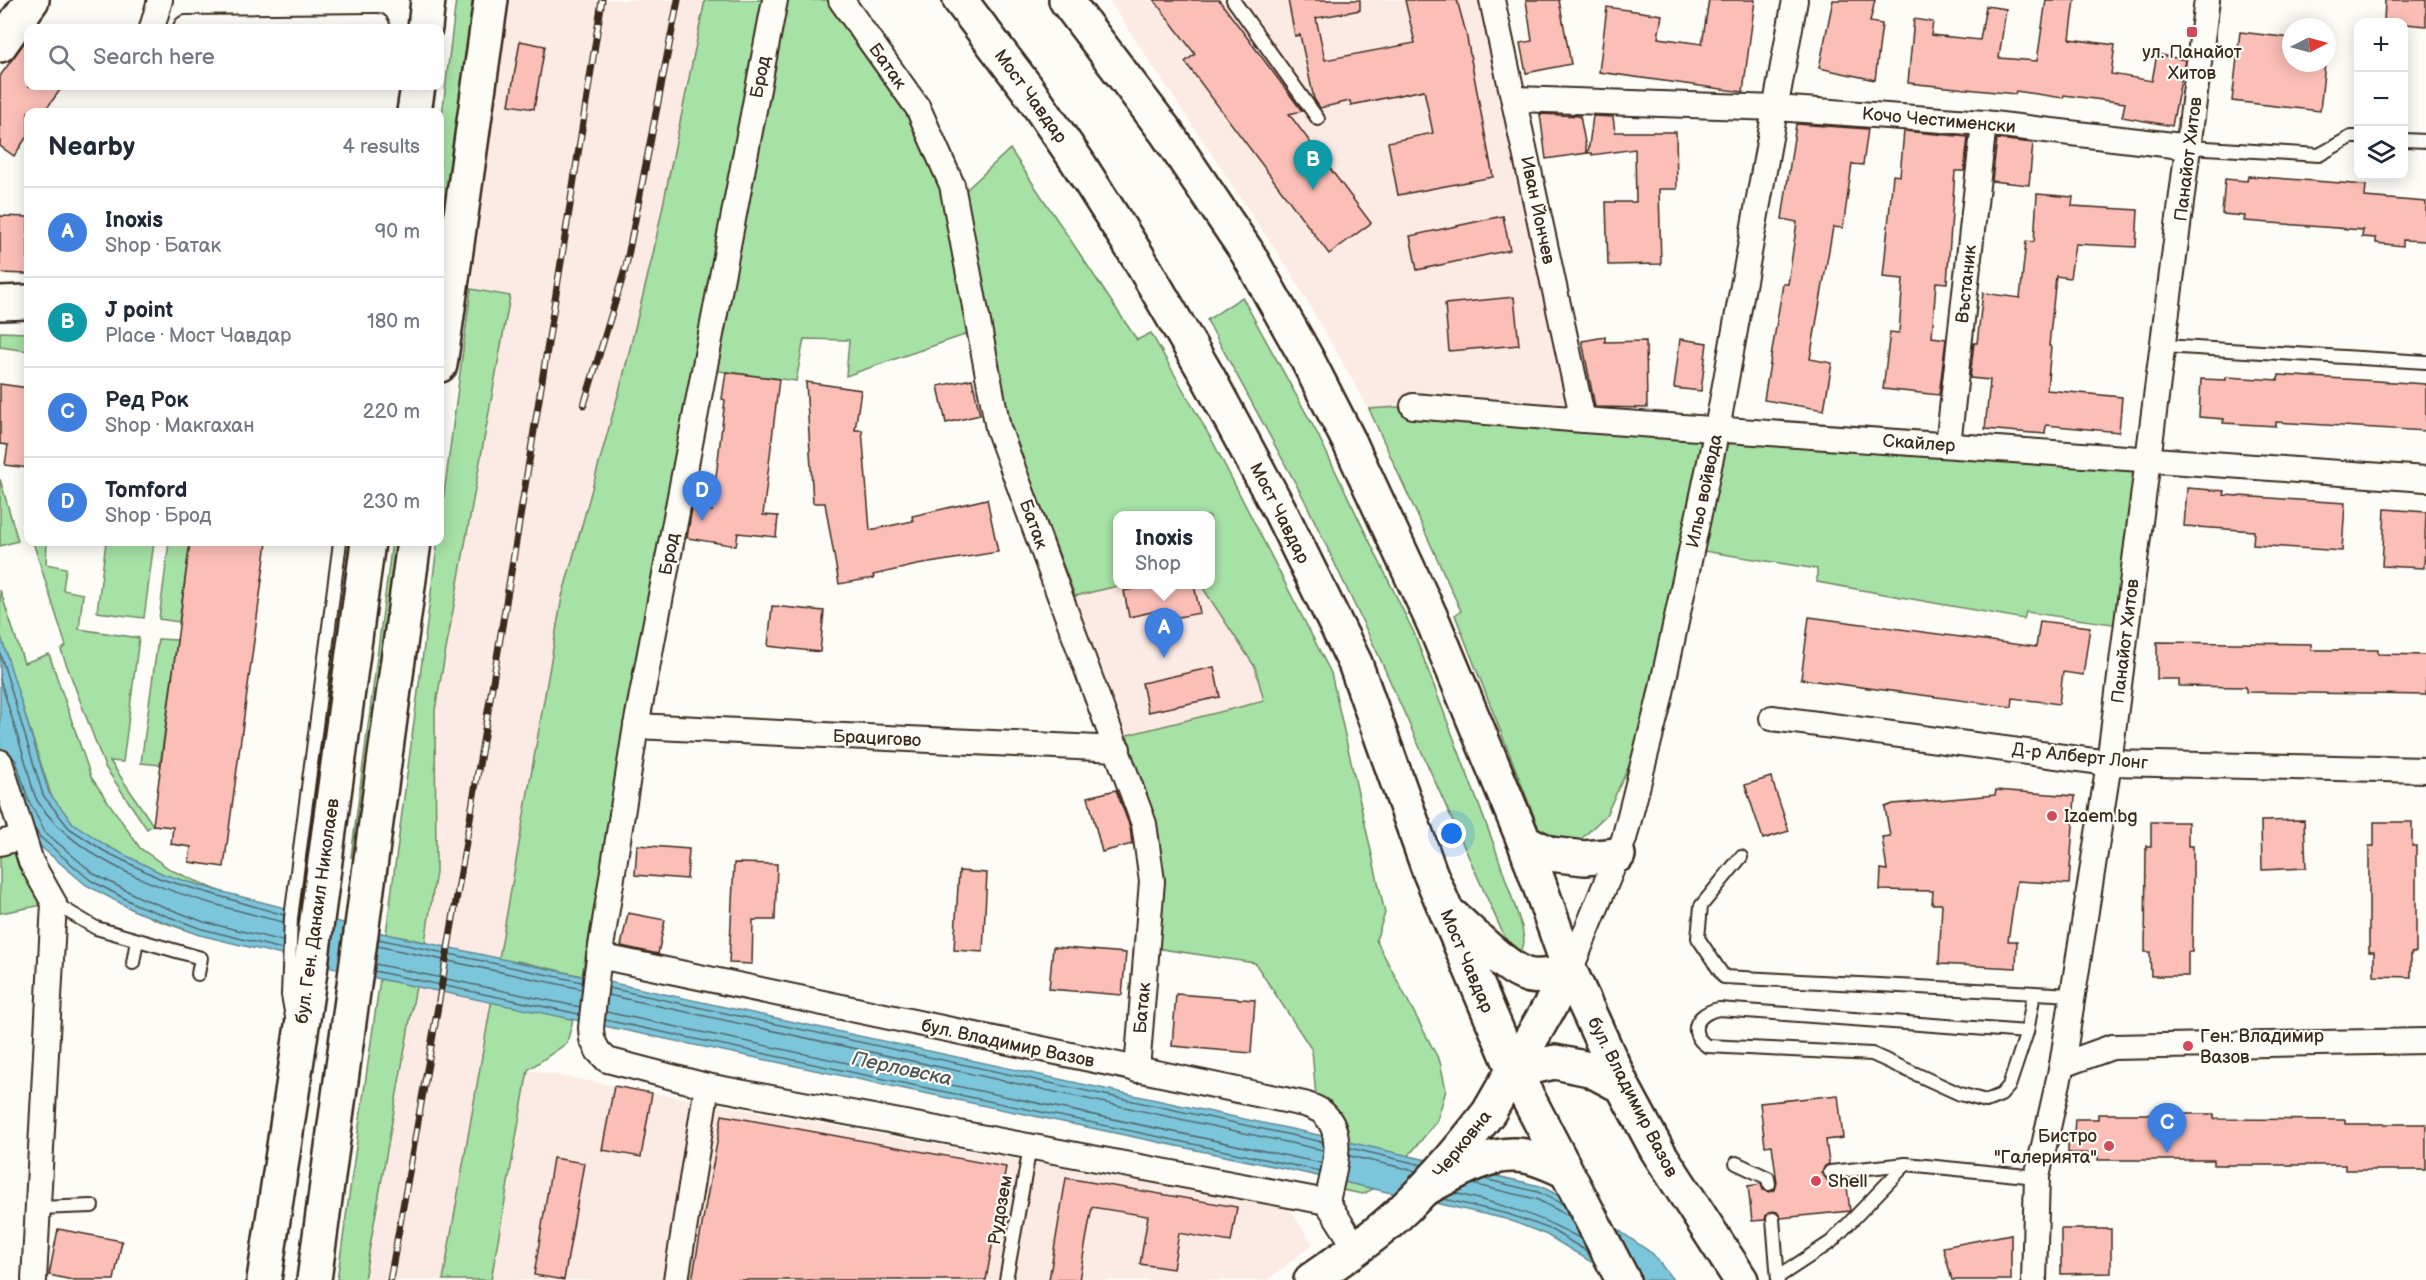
<!DOCTYPE html>
<meta charset="utf-8">
<style>
:root{--surface:#fff;--page:#f2f2f3;--text:#1f2937;--muted:#747a83;--line:#e0e1e3;--accent:#0f766e}
body{margin:0;font-family:"Balsamiq Sans",sans-serif;background:var(--page);color:var(--text)}
.controls{position:absolute;right:18px;top:18px;display:grid;overflow:hidden;border-radius:12px;box-shadow:0 3px 15px #0003}
.controls button{width:54px;height:54px;display:grid;place-items:center;padding:0;border:0;border-bottom:2px solid var(--line);background:var(--surface);color:var(--text);font:30px sans-serif}
.compass{position:absolute;left:2282px;top:18px;width:54px;height:54px;border-radius:50%;background:var(--surface);box-shadow:0 3px 15px #0003;rotate:84deg}
.you{position:absolute;left:1452px;top:834px;width:21px;height:21px;margin:-15px;border:4px solid #fff;border-radius:50%;background:#1a73e8;box-shadow:0 0 0 9px #1a73e833}
.badge{display:grid;place-items:center;width:39px;height:39px;border-radius:50%;background:var(--accent);color:#fff;font-size:20px;font-weight:700}
.pin{position:absolute;translate:-50% -50px;filter:drop-shadow(0 2px 3px #0008)}
.pin::after{content:'';position:absolute;top:32px;width:21px;height:18px;background:inherit;clip-path:polygon(0 0,100% 0,50% 100%)}
.popup{position:absolute;left:1113px;top:511px;width:102px;height:78px;box-sizing:border-box;display:grid;place-content:center;border-radius:12px;background:var(--surface);filter:drop-shadow(0 2px 4px #0005);font-size:20px;white-space:nowrap;color:var(--muted)}
.popup b{font-size:22px;color:var(--text)}
.popup::after{content:'';position:absolute;left:50%;top:100%;margin-left:-12px;border:12px solid transparent;border-top-color:var(--surface)}
.list{margin:0;padding:0;list-style:none}
h2{display:flex;justify-content:space-between;align-items:center;height:78px;margin:0;padding:0 24px;font-size:26px}
h2 small{font-size:20px;font-weight:400;color:var(--muted)}
.list li{display:grid;grid-template-columns:39px 1fr auto;gap:18px;align-items:center;box-sizing:border-box;height:90px;padding:0 24px;border-top:2px solid var(--line)}
.list b{display:block;font-size:22px;white-space:nowrap}
.list p{margin:0;font-size:20px;white-space:nowrap;color:var(--muted)}
.list em{font-size:20px;font-style:normal;color:var(--muted)}
.icon{flex:none;width:33px;height:33px;fill:none;stroke:currentColor;stroke-width:2;stroke-linecap:round;stroke-linejoin:round}
.map{position:relative;flex:none;width:2426px;height:1280px;overflow:hidden}
.search{position:absolute;background:var(--surface);box-shadow:0 3px 15px #0003;left:24px;top:24px;width:420px;height:66px;display:flex;align-items:center;gap:15px;box-sizing:border-box;padding:0 21px;border-radius:12px;color:var(--muted);font-size:22px}
.panel{position:absolute;background:var(--surface);box-shadow:0 3px 15px #0003;left:24px;top:108px;width:420px;height:438px;border-radius:12px}
.map>svg:first-child{display:block}
</style>
<div class="map">
<svg width="2426" height="1280" viewBox="0 0 2426 1280">
<rect width="100%" height="100%" fill="#fdfcf7"/>
<filter id="ink" filterUnits="userSpaceOnUse"><feTurbulence type="fractalNoise" baseFrequency=".0167" numOctaves="2"/><feDisplacementMap in="SourceGraphic" scale="12" xChannelSelector="R" yChannelSelector="G"/><feConvolveMatrix kernelMatrix="1 2 1 2 8 2 1 2 1" color-interpolation-filters="sRGB"/></filter>
<g filter="url(#ink)">
<g fill="#fceae4">
<polygon points="511,0 705,0 653,254 623,377 562,597 443,1280 364,1280 436,872 435,710 509,296 471,289 499,72"/>
<polygon points="1109,0 1480,0 1583,420 1413,406 1369,409 1291,273"/>
<polygon points="1122,585 1201,585 1255,667 1264,701 1127,735 1075,596"/>
<polygon points="528,1070 1289,1209 1313,1244 1267,1280 491,1280"/>
</g>
<g fill="#a6e1a6" stroke="#708662" stroke-width="1.5">
<polygon points="456,0 479,0 440,248 440,132"/>
<polygon points="705,0 766,0 626,724 582,976 517,961 508,1005 573,1019 567,1043 528,1070 491,1280 443,1280 562,597 623,377 653,254"/>
<polygon points="775,0 841,0 918,108 979,330 846,376 849,340 804,339 796,381 704,369"/>
<polygon points="1010,149 1137,340 1151,333 1214,444 1331,673 1385,913 1376,940 1440,1062 1446,1090 1437,1121 1406,1159 1381,1185 1363,1194 1342,1190 1316,1097 1312,1050 1255,963 1155,948 1152,826 1127,735 1264,701 1255,667 1201,585 1210,584 1210,516 1118,516 1118,584 1122,585 1075,596 1010,425 963,193"/>
<polygon points="471,289 510,296 435,710 436,872 425,942 386,934"/>
<path d="M1242,297L1317,433L1414,633L1494,845L1522,927C1523,936 1527,946 1519,951L1505,938L1377,652L1304,499L1207,320Z"/>
<polygon points="0,332 28,333 28,351 0,347"/>
<polygon points="1413,406 2148,459 2127,626 2026,612 2024,619 1817,582 1817,569 1691,549 1659,702 1606,815 1574,846 1541,834 1455,615 1461,611 1369,409"/>
<polygon points="0,479 18,541 0,546"/>
<polygon points="33,542 47,542 46,564 66,568 63,590 83,594 79,629 139,638 123,762 110,761 153,825 147,829 105,767 61,650 66,646"/>
<polygon points="106,542 154,542 144,618 97,612"/>
<polygon points="169,542 190,542 179,622 159,619"/>
<polygon points="349,542 355,542 301,923 302,890"/>
<polygon points="392,542 400,542 355,859 351,857"/>
<polygon points="0,590 24,663 49,654 91,777 140,848 171,870 219,891 200,935 154,919 126,903 52,798 0,637"/>
<polygon points="158,639 177,640 160,765 141,763"/>
<polygon points="23,837 54,903 0,913 0,843"/>
<polygon points="380,979 416,986 364,1280 337,1280"/>
</g>
<polygon fill="#7cc6dc" stroke="#628890" stroke-width="1.5" points="0,633 49,793 73,823 107,846 163,874 219,891 386,934 1305,1132 1540,1186 1595,1214 1653,1254 1673,1280 1621,1280 1547,1235 1506,1219 1282,1168 380,979 200,935 135,911 86,885 34,841 0,756"/>
<g fill="none" stroke-linecap="round" stroke-linejoin="round">
<g stroke="#55686a" stroke-width="1.5">
<polyline points="0,653 43,795 69,828 104,851 161,879 284,915"/>
<path d="M0,679C9,708 18,738 27,767C30,778 32,792 38,802C87,875 202,902 283,922"/>
<polyline points="10,754 16,761 28,799 45,832 94,874 141,898 204,922 283,941"/>
<polyline points="35,829 40,837 90,880 137,905 202,929 282,949"/>
<polyline points="378,939 582,982"/>
<polyline points="377,946 582,989"/>
<polyline points="375,964 580,1007"/>
<polyline points="374,971 579,1014"/>
<polyline points="609,988 1323,1142"/>
<polyline points="608,995 1323,1150"/>
<polyline points="606,1012 1321,1163"/>
<polyline points="605,1020 1320,1171"/>
<polyline points="1350,1148 1422,1165"/>
<polyline points="1350,1156 1416,1171"/>
<polyline points="1484,1179 1538,1192 1563,1204"/>
<polyline points="1472,1184 1536,1199 1569,1216"/>
<path d="M1454,1193C1501,1204 1539,1215 1581,1239"/>
<polyline points="1444,1199 1508,1214 1550,1229 1588,1252"/>
</g>
</g>
<g fill="#fbbfb7" stroke="#3b2a1e" stroke-width="1.5">
<polygon points="1154,0 1219,0 1302,111 1289,114 1371,223 1329,254 1185,62 1195,54"/>
<polygon points="1288,0 1360,0 1360,10 1316,18 1325,60 1415,43 1405,0 1457,0 1466,33 1493,177 1398,195 1388,142 1433,133 1424,90 1351,105 1350,101 1320,108 1314,99 1300,35 1295,36"/>
<polygon points="1526,0 1559,0 1571,64 1526,73 1520,43 1532,41"/>
<polygon points="1709,0 1755,0 1743,92 1599,72 1607,7 1662,15 1658,38 1702,44"/>
<polygon points="1833,0 1875,0 1870,22 1882,24 1875,80 1819,68"/>
<polygon points="2046,0 2075,0 2070,39 2115,45 2111,74 2152,81 2157,54 2185,60 2172,126 2122,117 2125,103 2064,95 2063,98 2016,91 2015,94 1908,83 1914,19 1933,22 1931,35 1980,40 1986,6 2006,9 1999,58 2037,61"/>
<polygon points="2385,0 2426,0 2426,26 2384,22"/>
<polygon points="2240,32 2291,38 2291,63 2325,63 2320,111 2232,101"/>
<polygon points="28,37 28,86 63,86 44,112 28,112 28,135 14,156 0,146 0,76"/>
<polygon points="520,41 545,46 534,109 509,105"/>
<polygon points="1540,114 1580,116 1587,153 1546,159"/>
<polygon points="1593,116 1613,117 1615,132 1676,132 1677,189 1659,189 1661,264 1608,265 1606,202 1636,202 1635,149 1592,155 1592,153 1588,153"/>
<polygon points="1796,124 1868,129 1863,165 1852,164 1843,228 1833,227 1810,359 1832,363 1824,410 1764,400 1783,284 1788,284 1797,222 1782,219"/>
<polygon points="1904,131 1968,137 1964,171 1955,171 1947,283 1936,282 1932,337 1946,339 1939,395 1883,389 1890,332 1899,333 1903,279 1883,277 1893,175 1900,176"/>
<polygon points="1997,139 2033,143 2029,185 1992,181"/>
<polygon points="2248,176 2366,185 2365,197 2426,202 2426,241 2403,240 2403,246 2376,243 2376,238 2362,237 2363,230 2244,221 2245,216 2222,214 2225,179 2247,181"/>
<polygon points="2037,194 2073,197 2072,206 2138,210 2136,247 2075,244 2070,278 2056,276 2049,346 2051,346 2047,390 2122,397 2119,432 2046,425 2045,434 1985,429 1990,380 1970,378 1974,343 1977,343 1983,293 2020,298 2026,241 2034,242"/>
<polygon points="0,216 28,217 28,274 0,273"/>
<polygon points="1503,216 1510,250 1417,270 1410,236"/>
<polygon points="1514,297 1519,345 1449,351 1445,304"/>
<polygon points="1605,337 1605,342 1646,341 1647,408 1595,407 1582,341"/>
<polygon points="1680,339 1707,343 1701,391 1674,388"/>
<polygon points="726,372 779,379 763,515 778,516 776,537 738,533 736,546 687,538 692,508 712,511 725,400 722,399"/>
<polygon points="2279,375 2426,384 2426,431 2276,422 2276,426 2223,423 2224,419 2199,417 2201,379 2226,380 2226,377 2278,380"/>
<polygon points="972,379 980,415 946,423 938,386"/>
<polygon points="806,382 861,390 855,430 862,430 870,530 913,521 912,516 987,499 998,552 917,565 873,575 874,578 839,584 825,503 813,503"/>
<polygon points="0,384 28,388 28,468 5,465 8,445 0,444"/>
<polygon points="2187,488 2225,491 2224,495 2345,503 2342,551 2253,545 2254,531 2184,526"/>
<polygon points="2385,509 2426,512 2424,568 2382,566"/>
<polygon points="190,542 267,542 224,867 189,862 191,847 171,844 173,827 153,825"/>
<polygon points="1152,585 1194,585 1200,613 1168,619 1166,609 1129,617 1124,591"/>
<polygon points="772,606 824,611 820,652 768,646"/>
<polygon points="1809,617 2036,647 2040,621 2090,627 2083,675 2063,672 2059,704 2013,698 2012,707 1801,679"/>
<polygon points="2157,642 2311,644 2311,650 2378,650 2378,654 2426,655 2426,695 2246,692 2246,687 2179,686 2179,679 2157,679"/>
<polygon points="1214,667 1220,697 1148,712 1142,683"/>
<polygon points="1771,777 1789,831 1763,839 1745,785"/>
<polygon points="1116,790 1130,827 1132,844 1102,852 1088,797"/>
<polygon points="1996,790 2075,796 2069,884 2017,881 2008,941 2017,941 2016,968 1939,964 1942,904 1932,904 1933,891 1880,890 1881,869 1887,870 1882,837 1890,836 1885,807 1893,804 1995,795"/>
<polygon points="2304,820 2306,868 2262,870 2261,821"/>
<polygon points="2151,822 2188,822 2188,846 2193,846 2193,882 2192,952 2188,952 2188,976 2151,976 2150,952 2145,952 2146,846 2151,846"/>
<polygon points="2374,822 2412,822 2412,846 2416,846 2416,952 2411,953 2411,977 2374,976 2374,952 2369,952 2369,846 2374,846"/>
<polygon points="637,845 689,849 687,879 635,875"/>
<polygon points="734,863 777,864 775,920 753,920 752,964 729,963"/>
<polygon points="959,871 987,873 983,952 954,950"/>
<polygon points="628,913 665,920 658,954 621,946"/>
<polygon points="1053,947 1126,953 1122,995 1049,989"/>
<polygon points="1176,994 1255,1000 1251,1053 1172,1046"/>
<polygon points="614,1086 652,1093 641,1157 602,1150"/>
<polygon points="1838,1095 1843,1138 1826,1140 1829,1164 1825,1166 1822,1172 1827,1180 1846,1179 1850,1211 1781,1218 1777,1212 1772,1211 1766,1215 1765,1220 1752,1221 1748,1186 1761,1184 1763,1190 1770,1192 1775,1190 1777,1183 1772,1145 1765,1146 1760,1103"/>
<polygon points="2098,1114 2214,1114 2214,1119 2345,1120 2345,1124 2426,1124 2426,1170 2345,1170 2345,1165 2214,1165 2214,1160 2098,1160 2098,1153 2068,1153 2068,1133 2074,1133 2075,1119 2098,1119"/>
<polygon points="722,1115 1006,1167 986,1280 692,1280"/>
<polygon points="553,1158 584,1163 564,1280 534,1275"/>
<polygon points="1066,1178 1237,1207 1231,1242 1179,1233 1173,1269 1140,1264 1148,1216 1092,1207 1079,1280 1049,1280"/>
<polygon points="58,1229 122,1241 114,1280 72,1280 49,1275"/>
<polygon points="2061,1229 2111,1229 2111,1273 2061,1274"/>
<polygon points="2011,1234 2011,1280 1952,1280 1943,1247"/>
</g>
<g fill="none" stroke-linecap="round" stroke-linejoin="round">
<defs>
<g id="lane">
<polyline points="1233,0 1318,119"/>
<polyline points="2404,140 2426,141"/>
<polyline points="2190,147 2319,155 2351,137 2358,137"/>
<polyline points="2163,346 2426,362"/>
<polyline points="1741,857 1701,906 1698,938 1724,977 2073,995"/>
<polyline points="54,903 96,928 201,958 198,974"/>
<polyline points="133,963 137,940"/>
<polyline points="292,1017 288,995 291,918 340,542"/>
<path d="M2027,1032L1719,1009C1697,1013 1686,1032 1707,1046L1872,1054L1960,1094L1986,1101L2001,1095L2009,1086L2027,1032L2034,993"/>
<polyline points="1736,1163 1768,1178 1769,1184"/>
<polyline points="1830,1172 1906,1164 2037,1177"/>
<polyline points="38,1208 92,1206"/>
<polyline points="1773,1219 1778,1280"/>
<polyline points="1778,1277 1831,1242 1906,1164"/>
<polyline points="1006,1280 1030,1147"/>
</g>
<g id="street">
<polyline points="775,0 636,726 597,972 591,1028 592,1039 598,1051 607,1060 707,1086 1327,1202"/>
<polyline points="841,0 918,108 952,185 998,428 1144,824 1152,881 1137,1070"/>
<polyline points="1492,0 1583,420"/>
<polyline points="152,28 160,0"/>
<polyline points="186,28 377,26"/>
<polyline points="1514,99 1776,108 1984,123 2190,147"/>
<polyline points="1413,406 1583,420 2426,479"/>
<polyline points="1948,445 1984,123"/>
<polyline points="1772,718 2109,763 2426,770"/>
<polyline points="636,726 1118,749"/>
<polyline points="0,762 31,862 54,903 34,1280"/>
<polyline points="0,843 23,837"/>
<path d="M599,956L1304,1104C1310,1106 1317,1108 1322,1112C1348,1133 1332,1175 1327,1202L1356,1248"/>
<polyline points="1570,971 1624,839 1659,702 1717,429 1795,0"/>
<polyline points="2062,1065 2112,1047 2426,1041"/>
<polyline points="676,1280 707,1086"/>
<polyline points="2034,1280 2037,1177 2062,1065 2109,763 2207,0"/>
</g>
<g id="secondary">
<polyline points="0,45 32,0"/>
<polyline points="0,303 28,302"/>
<path d="M1311,1280C1339,1260 1368,1242 1393,1219C1429,1187 1460,1150 1489,1112L1570,971"/>
</g>
<g id="primary">
<polyline points="960,0 1026,87 1077,161 1138,257 1208,377 1280,511 1355,663 1430,873 1514,1071 1623,1280"/>
<polyline points="1066,0 1166,132 1247,252 1306,357 1349,441 1434,624 1524,841 1570,971 1623,1087 1657,1150 1741,1280"/>
<polyline points="425,28 428,0"/>
<polyline points="414,112 418,86"/>
<polyline points="440,365 491,0"/>
<polyline points="1524,841 1550,854 1584,858 1618,855"/>
<path d="M1451,915C1470,931 1502,965 1524,974C1538,980 1556,974 1570,971"/>
<polyline points="1514,1071 1555,1062 1589,1069 1623,1087"/>
<path d="M1428,1187C1457,1172 1490,1150 1525,1156C1538,1158 1552,1165 1564,1170"/>
<polyline points="264,1280 310,972 368,542"/>
<polyline points="314,1280 414,542"/>
</g>
</defs>
<use href="#lane" stroke="#3b2a1e" stroke-width="16"/>
<use href="#street" stroke="#3b2a1e" stroke-width="28"/>
<use href="#secondary" stroke="#3b2a1e" stroke-width="38"/>
<use href="#primary" stroke="#3b2a1e" stroke-width="38"/>
<use href="#lane" stroke="#fdfcf7" stroke-width="12"/>
<use href="#street" stroke="#fdfcf7" stroke-width="24"/>
<use href="#secondary" stroke="#fdfcf7" stroke-width="33"/>
<use href="#primary" stroke="#fdfcf7" stroke-width="33"/>
<defs>
<g id="rail">
<polyline points="584,405 626,266 678,0"/>
<path d="M390,1280C466,854 536,428 602,0"/>
</g>
</defs>
<use href="#rail" stroke="#3b2a1e" stroke-width="7"/>
<use href="#rail" stroke="#fdfcf7" stroke-width="4.5" stroke-dasharray="14" stroke-linecap="butt"/>
</g>
</g>
<g fill="#d1495b" stroke="#fdfcf7" stroke-width="2">
<rect x="2186" y="26" width="12" height="12" rx="3"/>
<circle cx="2052" cy="816" r="6"/>
<circle cx="2188" cy="1046" r="6"/>
<circle cx="2109" cy="1146" r="6"/>
<circle cx="1816" cy="1181" r="6"/>
</g>
<g text-anchor="middle" stroke-width="4.5" stroke-linejoin="round" paint-order="stroke">
<g font-size="18" fill="#3b2a1e" stroke="#fdfcf7" text-anchor="start">
<text x="2192" y="58" text-anchor="middle">ул. Панайот<tspan x="2192" dy="21">Хитов</tspan></text>
<text x="2064" y="822">Izaem.bg</text>
<text x="2200" y="1042">Ген. Владимир<tspan x="2200" dy="21">Вазов</tspan></text>
<text x="2097" y="1142" text-anchor="end">Бистро<tspan x="2097" dy="21">"Галерията"</tspan></text>
<text x="1828" y="1187">Shell</text>
</g>
<g font-size="18" fill="#3b2a1e" stroke="#fdfcf7">
<text transform="translate(888 66) rotate(55)" y="6">Батак</text>
<text transform="translate(760 77) rotate(-79)" y="6">Брод</text>
<text transform="translate(1031 96) rotate(54)" y="6">Мост Чавдар</text>
<text transform="translate(1939 120) rotate(5)" y="6">Кочо Честименски</text>
<text transform="translate(2188 159) rotate(-83)" y="6">Панайот Хитов</text>
<text transform="translate(1538 210) rotate(78)" y="6">Иван Йончев</text>
<text transform="translate(1966 284) rotate(-84)" y="6">Въстаник</text>
<text transform="translate(1919 443) rotate(4)" y="6">Скайлер</text>
<text transform="translate(1704 491) rotate(-78)" y="6">Ильо войвода</text>
<text transform="translate(1280 513) rotate(63)" y="6">Мост Чавдар</text>
<text transform="translate(1034 524) rotate(70)" y="6">Батак</text>
<text transform="translate(669 554) rotate(-79)" y="6">Брод</text>
<text transform="translate(2125 641) rotate(-83)" y="6">Панайот Хитов</text>
<text transform="translate(877 738) rotate(3)" y="6">Брацигово</text>
<text transform="translate(2080 756) rotate(6)" y="6">Д-р Алберт Лонг</text>
<text transform="translate(317 911) rotate(-82)" y="6">бул. Ген. Данаил Николаев</text>
<text transform="translate(1467 961) rotate(67)" y="6">Мост Чавдар</text>
<text transform="translate(1142 1008) rotate(-85)" y="6">Батак</text>
<text transform="translate(1008 1043) rotate(12)" y="6">бул. Владимир Вазов</text>
<text transform="translate(1633 1097) rotate(63)" y="6">бул. Владимир Вазов</text>
<text transform="translate(1462 1144) rotate(-51)" y="6">Черковна</text>
<text transform="translate(1000 1210) rotate(-80)" y="6">Рудозем</text>
</g>
<g font-size="20" font-style="italic" fill="#4e5957" stroke="#fdfcf7">
<text transform="translate(902 1068) rotate(12)" y="7">Перловска</text>
</g>
</g>
</svg>
<div class="controls">
<button>+</button>
<button>−</button>
<button><svg class="icon" aria-label="layers" viewBox="0 0 24 24"><path d="M12 4l9 5-9 5-9-5zM3 14l9 5 9-5"/></svg></button>
</div>
<svg class="compass" viewBox="-18 -18 36 36"><path d="M0-13l5 13h-10z" fill="#e53935"/><path d="M0 13l5-13h-10z" fill="#747a83"/></svg>
<div class="you"></div>
<div class="pin badge" style="left:1164px;top:658px;background:#3f7fe0">A</div>
<div class="popup"><b>Inoxis</b>Shop</div>
<div class="pin badge" style="left:1313px;top:190px;background:#0f9aa8">B</div>
<div class="pin badge" style="left:2167px;top:1153px;background:#3f7fe0">C</div>
<div class="pin badge" style="left:702px;top:521px;background:#3f7fe0">D</div>
<div class="search"><svg class="icon" aria-label="search" viewBox="0 0 24 24"><circle cx="10" cy="10" r="6"/><path d="M15 15l6 6"/></svg>Search here</div>
<section class="panel">
<h2>Nearby<small>4 results</small></h2>
<ul class="list">
<li><span class="badge" style="background:#3f7fe0">A</span><div><b>Inoxis</b><p>Shop · Батак</p></div><em>90 m</em></li>
<li><span class="badge" style="background:#0f9aa8">B</span><div><b>J point</b><p>Place · Мост Чавдар</p></div><em>180 m</em></li>
<li><span class="badge" style="background:#3f7fe0">C</span><div><b>Ред Рок</b><p>Shop · Макгахан</p></div><em>220 m</em></li>
<li><span class="badge" style="background:#3f7fe0">D</span><div><b>Tomford</b><p>Shop · Брод</p></div><em>230 m</em></li>
</ul>
</section>
</div>
